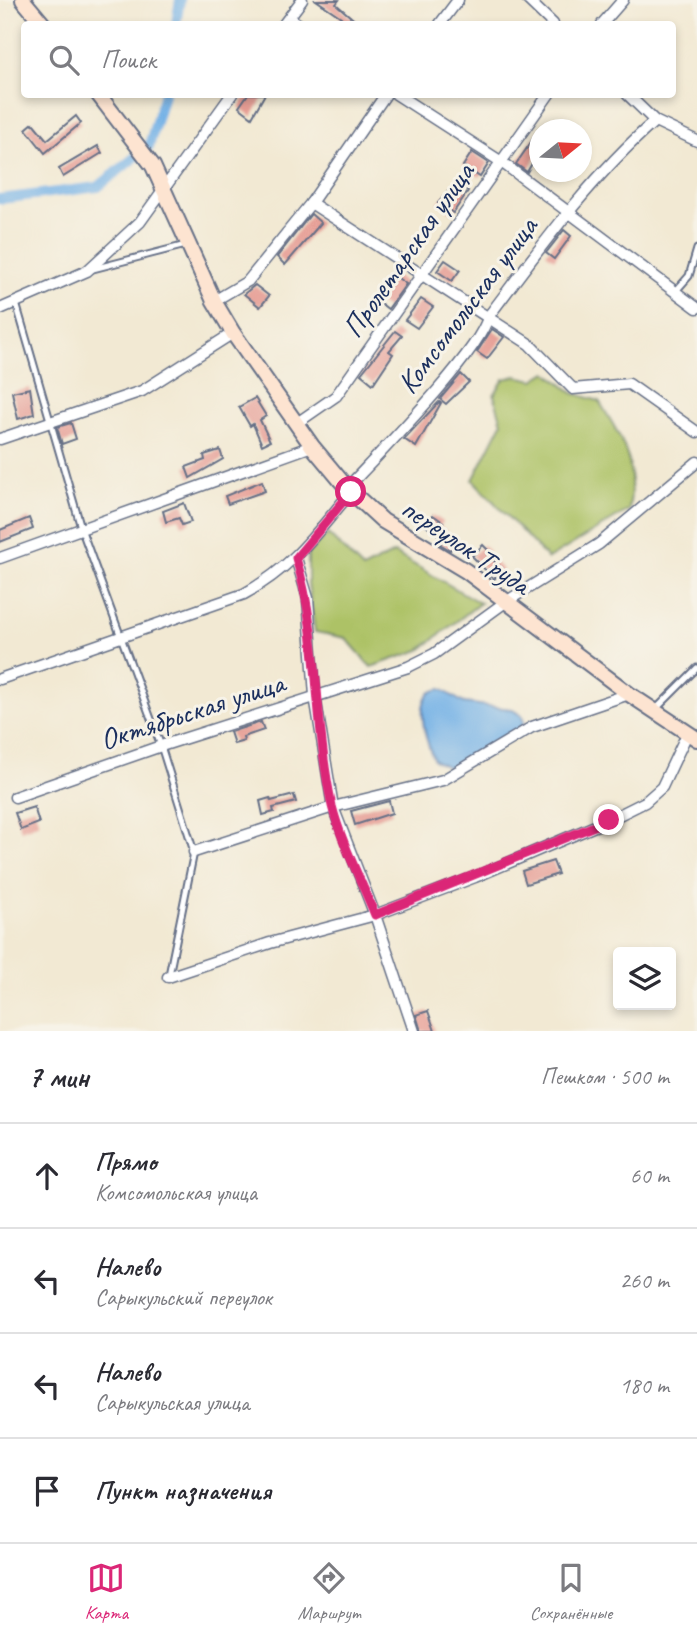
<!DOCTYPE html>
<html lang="ru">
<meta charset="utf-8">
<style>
:root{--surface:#fff;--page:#f7f7f7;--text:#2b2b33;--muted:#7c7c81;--line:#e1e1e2;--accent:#db2777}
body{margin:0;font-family:Caveat,sans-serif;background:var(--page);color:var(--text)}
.controls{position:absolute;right:21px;bottom:21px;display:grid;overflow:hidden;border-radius:7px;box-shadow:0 4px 10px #0003}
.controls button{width:63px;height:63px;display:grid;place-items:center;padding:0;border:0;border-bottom:2px solid var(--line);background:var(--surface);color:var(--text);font:35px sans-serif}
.compass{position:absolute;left:529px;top:119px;width:63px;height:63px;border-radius:50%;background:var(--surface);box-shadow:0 4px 10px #0003;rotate:72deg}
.stop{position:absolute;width:21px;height:21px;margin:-16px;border:5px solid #db2777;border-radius:50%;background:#fff}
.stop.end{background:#db2777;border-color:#fff;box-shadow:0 2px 7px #0008}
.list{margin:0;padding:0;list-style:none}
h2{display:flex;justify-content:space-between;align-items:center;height:91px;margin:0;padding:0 28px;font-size:30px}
h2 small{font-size:23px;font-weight:400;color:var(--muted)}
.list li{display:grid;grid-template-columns:46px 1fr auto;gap:21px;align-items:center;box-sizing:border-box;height:105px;padding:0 28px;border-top:2px solid var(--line)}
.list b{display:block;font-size:26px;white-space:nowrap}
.list p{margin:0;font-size:23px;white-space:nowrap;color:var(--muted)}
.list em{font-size:23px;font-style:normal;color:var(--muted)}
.icon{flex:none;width:38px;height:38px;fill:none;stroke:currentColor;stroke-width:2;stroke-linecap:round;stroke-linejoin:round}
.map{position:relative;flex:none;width:697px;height:1031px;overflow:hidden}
.search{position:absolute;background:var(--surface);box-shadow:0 4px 10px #0003;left:21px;right:21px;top:21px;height:77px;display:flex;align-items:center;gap:18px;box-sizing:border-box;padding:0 24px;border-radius:7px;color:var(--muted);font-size:26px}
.sheet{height:511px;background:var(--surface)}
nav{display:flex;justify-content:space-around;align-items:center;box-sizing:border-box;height:98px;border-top:2px solid var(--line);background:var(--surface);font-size:19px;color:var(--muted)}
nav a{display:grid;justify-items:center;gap:4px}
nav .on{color:var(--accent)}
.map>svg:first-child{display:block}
</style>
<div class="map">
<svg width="697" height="1031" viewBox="0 0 697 1031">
<rect width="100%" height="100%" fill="#f7f3e8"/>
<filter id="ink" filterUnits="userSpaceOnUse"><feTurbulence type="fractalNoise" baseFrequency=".0143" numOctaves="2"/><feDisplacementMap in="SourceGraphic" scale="14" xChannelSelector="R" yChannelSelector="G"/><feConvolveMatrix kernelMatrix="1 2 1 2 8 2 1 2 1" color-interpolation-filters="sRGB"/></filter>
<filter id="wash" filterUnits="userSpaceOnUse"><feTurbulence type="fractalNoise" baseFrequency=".00686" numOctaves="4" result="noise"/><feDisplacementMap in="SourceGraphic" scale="28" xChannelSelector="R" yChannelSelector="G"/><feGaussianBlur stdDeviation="1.57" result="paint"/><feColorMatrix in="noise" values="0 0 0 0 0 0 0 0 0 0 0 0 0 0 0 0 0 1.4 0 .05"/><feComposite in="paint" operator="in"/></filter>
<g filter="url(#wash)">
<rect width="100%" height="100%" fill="#f2e9d3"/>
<g fill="#adc266" stroke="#647862" stroke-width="2">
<path d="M547,372L573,393L599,401C624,442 637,462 629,510L548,559L473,480L502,423L494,395L504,379L516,376L534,380Z"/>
<polygon points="328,534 363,569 394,553 480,603 420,650 371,667 346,638 315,632 308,584 308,553"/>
</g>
<path fill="#73b1e6" stroke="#4770a2" stroke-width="2" d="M441,689L464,703L511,709L522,716L524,723C506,744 475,760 449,768L434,760C426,741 410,692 441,689Z"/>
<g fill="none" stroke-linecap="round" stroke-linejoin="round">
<g stroke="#73b1e6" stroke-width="10">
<polyline points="176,24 180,0"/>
<polyline points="0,199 98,187 149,146 164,94"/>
</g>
</g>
<g id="blocks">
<g fill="#e69d94">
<polygon points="316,0 339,0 336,4 359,24 335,24 341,17"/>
<polygon points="248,94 265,94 252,117 239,107"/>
<polygon points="76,116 81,123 45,153 26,129 33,123 47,140"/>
<polygon points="534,138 540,142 540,150 527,172 516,164"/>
<polygon points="98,146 102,153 63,177 59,169"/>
<polygon points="472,152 489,163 480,177 463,166"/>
<polygon points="456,182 468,191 453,213 438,203"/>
<polygon points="311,214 321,223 285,265 277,257"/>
<polygon points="564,230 571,236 554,259 546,253"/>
<polygon points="445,260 460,270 452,281 437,271"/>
<polygon points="395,276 406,284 388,309 376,300"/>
<polygon points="255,285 269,296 260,307 244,294"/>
<polygon points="421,299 433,307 417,328 405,320"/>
<polygon points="492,329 504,337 487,359 477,352"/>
<polygon points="395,331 402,336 389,351 393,354 373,384 361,374"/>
<polygon points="461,374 469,382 446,404 440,399"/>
<polygon points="30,388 34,414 18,419 12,392"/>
<polygon points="255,398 266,416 260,420 270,441 262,445 253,424 250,426 239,407"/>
<polygon points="439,402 441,403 416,447 404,439"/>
<polygon points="71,423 76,439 62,444 57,427"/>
<polygon points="220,450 223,459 190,478 186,467 205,460 204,455"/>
<polygon points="262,481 265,491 228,504 225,496"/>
<polygon points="184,503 191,522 182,525 179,518 166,522 163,511"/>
<polygon points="433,515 443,522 440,526 463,546 460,550 454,546 450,550 440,544 444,539 426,526"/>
<polygon points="29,518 33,529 0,542 0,530"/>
<polygon points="483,545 489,551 487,554 503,570 494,579 472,556"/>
<polygon points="261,722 264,730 243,737 244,741 234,744 230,732"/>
<polygon points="294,795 296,802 273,808 274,812 263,815 260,801 270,798 271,801"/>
<polygon points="389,801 392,813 355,825 351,811"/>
<polygon points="34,807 39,823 21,830 15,813"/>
<polygon points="553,861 558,874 526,884 522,871"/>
<polygon points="428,1011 435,1031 421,1031 416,1015"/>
</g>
</g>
</g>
<g filter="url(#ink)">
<use href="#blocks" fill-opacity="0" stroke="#667087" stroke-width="2"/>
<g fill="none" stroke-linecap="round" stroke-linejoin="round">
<defs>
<g id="lane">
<polyline points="93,269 186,245"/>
<polyline points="675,292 689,276 697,249"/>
<polyline points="16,303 82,531 161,746 194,852 169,975"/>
<polyline points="655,710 697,668"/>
</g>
<g id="street">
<polyline points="528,0 553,24"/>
<polyline points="289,18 298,24"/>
<polyline points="284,24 302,0"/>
<polyline points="440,24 458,0"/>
<polyline points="602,24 623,0"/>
<polyline points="396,94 500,161 697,308"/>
<polyline points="627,94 655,121 697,141"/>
<polyline points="311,203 529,344 573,389 629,384 697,432"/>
<polyline points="214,301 248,281 311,203 386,94"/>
<polyline points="0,309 87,271 140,222 232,94"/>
<polyline points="297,423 336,396 549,94"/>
<polyline points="0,439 142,391 233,333"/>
<path d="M347,488C376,457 480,352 488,317C540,248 590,178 655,121"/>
<polyline points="0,558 312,446"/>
<polyline points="296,558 308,598 315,696 333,807 375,915 414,1031"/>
<path d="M0,679L244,594C294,566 314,536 351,492"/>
<polyline points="15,797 161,746 408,667 434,654 504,603 599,544 697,462"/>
<polyline points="194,852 333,807 443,780 532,727 629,694"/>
<polyline points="168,977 270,943 375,915 475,877 609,820 645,802 662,787 687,734"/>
</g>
<g id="secondary">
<polyline points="23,0 43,24"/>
<polyline points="98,94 153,166 214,301 233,333 312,446 347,488 383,521 466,571 629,694 697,739"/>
</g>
</defs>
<use href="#lane" stroke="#667087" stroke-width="9"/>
<use href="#street" stroke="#667087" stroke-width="13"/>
<use href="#secondary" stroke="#667087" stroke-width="18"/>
<use href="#lane" stroke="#fff" stroke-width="5"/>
<use href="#street" stroke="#fff" stroke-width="10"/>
<use href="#secondary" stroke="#fde4d1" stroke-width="14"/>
</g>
</g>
<g fill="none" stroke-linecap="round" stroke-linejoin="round" filter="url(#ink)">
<path stroke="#db2777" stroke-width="9" d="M351,492L296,558C320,638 314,724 332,806C341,842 361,880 375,915L609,820"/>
</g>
<g text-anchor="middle" stroke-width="6" stroke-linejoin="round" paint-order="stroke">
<g font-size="30" fill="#1b2f5e" stroke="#f7f3e8">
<text transform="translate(408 250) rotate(-55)" y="10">Пролетарская улица</text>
<text transform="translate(467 305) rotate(-53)" y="10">Комсомольская улица</text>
<text transform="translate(466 546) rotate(34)" y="10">переулок Труда</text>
<text transform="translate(192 711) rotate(-18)" y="10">Октябрьская улица</text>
</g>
</g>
</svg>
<div class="controls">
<button><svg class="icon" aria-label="layers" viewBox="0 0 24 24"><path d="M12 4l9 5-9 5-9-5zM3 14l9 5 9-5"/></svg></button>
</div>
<svg class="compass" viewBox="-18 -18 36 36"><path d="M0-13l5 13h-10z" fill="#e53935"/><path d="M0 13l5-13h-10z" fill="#7c7c81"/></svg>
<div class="stop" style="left:351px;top:492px"></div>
<div class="stop end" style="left:609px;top:820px"></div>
<div class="search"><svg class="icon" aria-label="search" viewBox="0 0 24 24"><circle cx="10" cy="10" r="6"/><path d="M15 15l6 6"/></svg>Поиск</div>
</div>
<section class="sheet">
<h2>7 мин<small>Пешком · 500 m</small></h2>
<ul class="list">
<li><svg class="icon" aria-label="ahead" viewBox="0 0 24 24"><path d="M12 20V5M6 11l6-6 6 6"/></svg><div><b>Прямо</b><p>Комсомольская улица</p></div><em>60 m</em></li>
<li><svg class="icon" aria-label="left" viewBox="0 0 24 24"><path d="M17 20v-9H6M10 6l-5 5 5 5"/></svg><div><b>Налево</b><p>Сарыкульский переулок</p></div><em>260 m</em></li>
<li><svg class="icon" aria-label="left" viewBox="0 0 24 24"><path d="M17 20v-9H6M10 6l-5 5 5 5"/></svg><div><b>Налево</b><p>Сарыкульская улица</p></div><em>180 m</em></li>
<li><svg class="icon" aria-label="arrive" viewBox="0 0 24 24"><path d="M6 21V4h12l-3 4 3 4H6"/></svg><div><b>Пункт назначения</b></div></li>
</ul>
</section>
<nav>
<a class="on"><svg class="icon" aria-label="map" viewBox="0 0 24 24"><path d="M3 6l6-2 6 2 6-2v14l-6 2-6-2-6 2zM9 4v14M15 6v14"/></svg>Карта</a>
<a><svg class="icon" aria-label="directions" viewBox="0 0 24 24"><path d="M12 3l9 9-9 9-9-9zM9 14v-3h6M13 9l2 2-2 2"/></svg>Маршрут</a>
<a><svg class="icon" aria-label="saved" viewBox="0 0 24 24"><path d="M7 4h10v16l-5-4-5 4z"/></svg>Сохранённые</a>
</nav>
